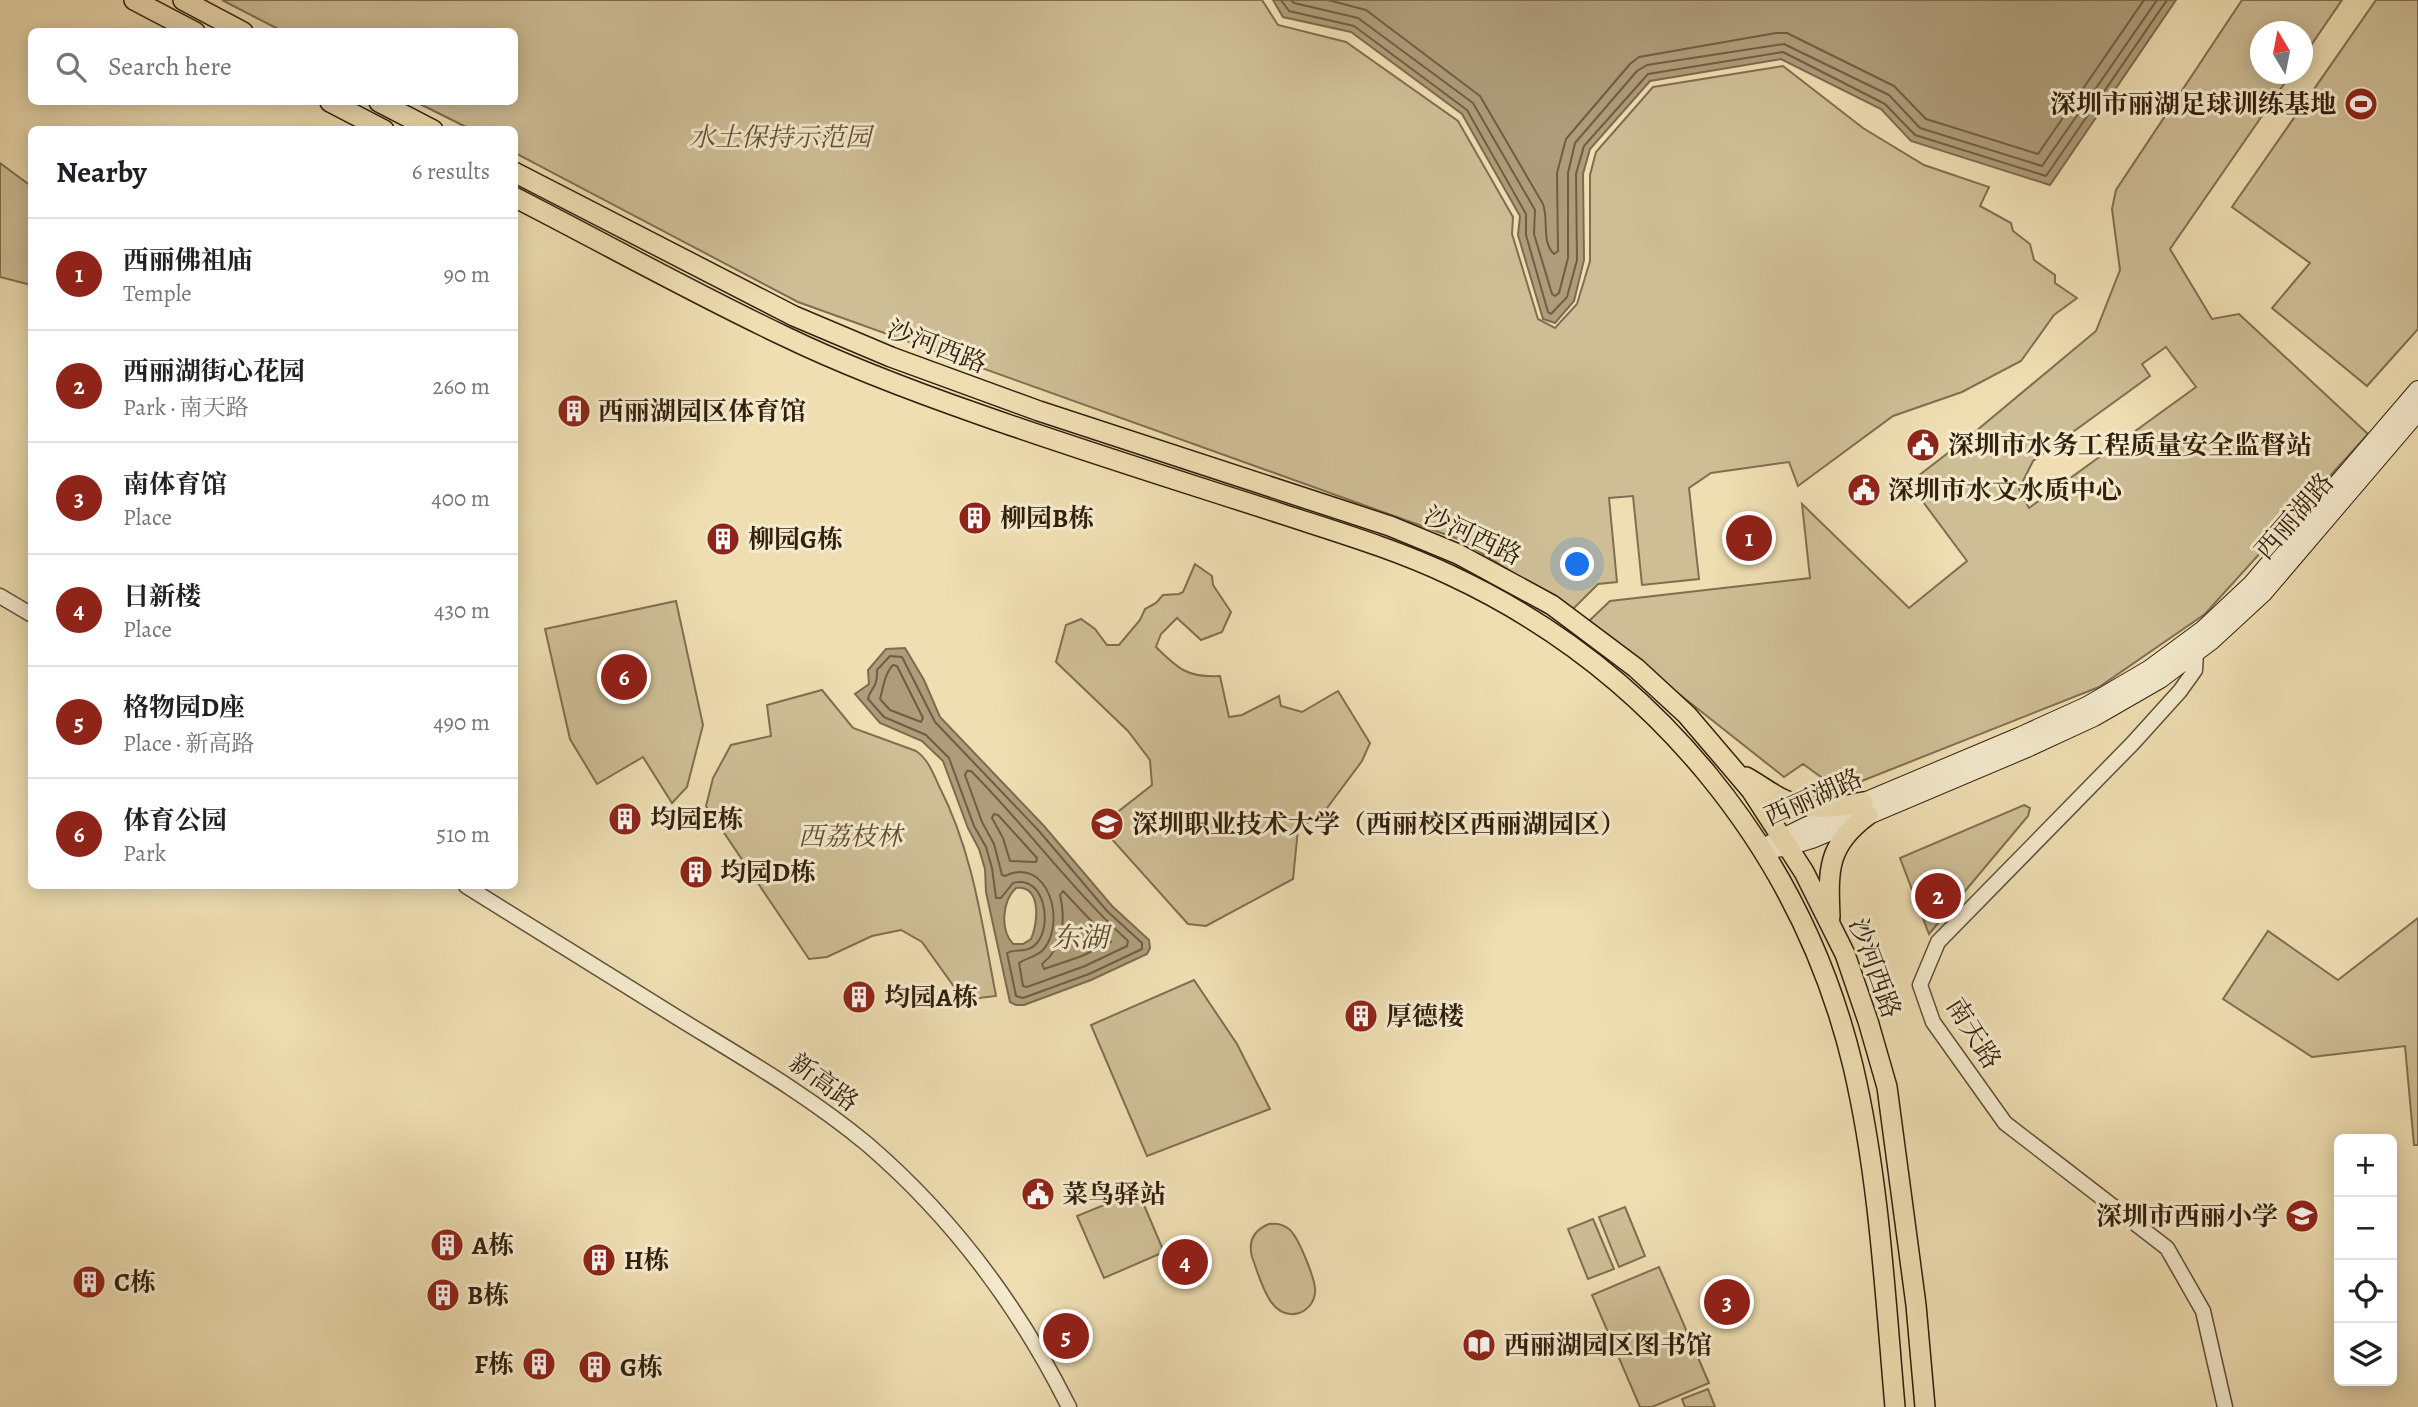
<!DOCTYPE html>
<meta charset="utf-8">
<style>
:root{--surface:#fff;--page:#f2f2f2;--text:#202124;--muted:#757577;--line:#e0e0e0;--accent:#8f2418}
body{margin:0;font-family:Alegreya,"Noto Serif SC",serif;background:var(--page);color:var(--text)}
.controls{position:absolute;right:21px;bottom:21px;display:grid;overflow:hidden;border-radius:10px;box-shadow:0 4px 18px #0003}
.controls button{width:63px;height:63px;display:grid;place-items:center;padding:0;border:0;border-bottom:2px solid var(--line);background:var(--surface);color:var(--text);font:35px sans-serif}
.compass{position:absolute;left:2250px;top:21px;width:63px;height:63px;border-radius:50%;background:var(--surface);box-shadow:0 4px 18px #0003;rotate:350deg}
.you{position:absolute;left:1578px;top:565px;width:24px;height:24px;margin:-18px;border:5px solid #fff;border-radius:50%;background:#1a73e8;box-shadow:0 0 0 10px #1a73e833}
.badge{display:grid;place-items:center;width:46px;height:46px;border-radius:50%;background:var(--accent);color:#fff;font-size:23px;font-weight:700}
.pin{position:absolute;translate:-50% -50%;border:4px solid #fff;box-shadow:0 2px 7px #0006}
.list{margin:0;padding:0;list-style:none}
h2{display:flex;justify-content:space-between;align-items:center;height:91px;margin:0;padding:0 28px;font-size:30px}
h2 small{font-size:23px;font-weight:400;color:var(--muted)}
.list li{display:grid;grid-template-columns:46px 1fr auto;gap:21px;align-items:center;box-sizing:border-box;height:112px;padding:0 28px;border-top:2px solid var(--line)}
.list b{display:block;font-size:26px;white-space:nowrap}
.list p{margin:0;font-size:23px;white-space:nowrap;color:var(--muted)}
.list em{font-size:23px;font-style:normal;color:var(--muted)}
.icon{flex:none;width:38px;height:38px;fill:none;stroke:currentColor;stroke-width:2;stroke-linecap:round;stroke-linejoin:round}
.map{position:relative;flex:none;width:2418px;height:1407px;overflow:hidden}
.search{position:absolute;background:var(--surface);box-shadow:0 4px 18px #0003;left:28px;top:28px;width:490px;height:77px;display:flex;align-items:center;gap:18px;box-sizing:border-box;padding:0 24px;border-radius:10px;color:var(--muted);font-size:26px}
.panel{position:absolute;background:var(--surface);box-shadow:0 4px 18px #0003;left:28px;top:126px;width:490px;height:763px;border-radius:10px}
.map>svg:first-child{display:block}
</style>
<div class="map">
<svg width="2418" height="1407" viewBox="0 0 2418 1407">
<rect width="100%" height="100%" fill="#eedeb2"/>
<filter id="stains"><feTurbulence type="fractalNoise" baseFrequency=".00286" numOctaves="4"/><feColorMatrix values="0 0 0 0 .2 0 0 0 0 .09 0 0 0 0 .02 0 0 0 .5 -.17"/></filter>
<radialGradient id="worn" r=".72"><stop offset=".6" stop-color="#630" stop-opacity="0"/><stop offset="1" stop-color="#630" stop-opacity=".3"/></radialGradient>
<g fill="#cebe96" stroke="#806e51" stroke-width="2" fill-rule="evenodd">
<polygon points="222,0 1262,0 1278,25 1346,42 1458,121 1513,217 1512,234 1538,319 1555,328 1577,304 1590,261 1590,175 1596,152 1653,87 1783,66 1863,128 1924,165 1989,187 1980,206 2011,223 2013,231 2030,244 2034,260 2055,275 2055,283 2077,298 2054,315 2021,361 1962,392 1893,416 1798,486 1789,462 1711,473 1689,488 1699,579 1642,585 1633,496 1609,498 1617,582 1598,584 1572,610 1461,540 798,302 515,153 514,130 470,129 416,102 514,102 514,32 282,31"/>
<path d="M2242,0H2342L2303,57L2302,32H2260V74H2291L2170,249L2212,319L2239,314L2368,434L2205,614L2099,687L1839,790L1803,764L1784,777L1588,622L1610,601L1810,578L1802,504L1909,608L1967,561L1909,483L1970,436L2096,331L2120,270L2112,209L2116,190ZM2166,347L2196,387L2029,508L2019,489L2033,461L2150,376L2142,364Z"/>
<polygon points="2376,0 2418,0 2418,329 2367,386 2272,308 2310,263 2232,207"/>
<polygon points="0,163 31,186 31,285 0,277"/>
<path d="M1195,564L1212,576L1213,585L1231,612L1222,632L1201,640L1177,618L1161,634L1156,647C1178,669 1188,678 1220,676L1229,717L1242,715L1279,696L1281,706L1302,712L1338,691L1370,743L1362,761L1324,812L1298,829L1293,879L1206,926L1188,924L1100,826L1152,785L1150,760L1128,731L1056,662L1066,625L1081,619L1095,629L1107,645H1119L1140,620L1145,609L1156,603L1163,595L1179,594L1183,592Z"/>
<polygon points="676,601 703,725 687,787 672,803 643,757 597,784 570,739 545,629"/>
<path d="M822,690L853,728L916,751C928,759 933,773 939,786C973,852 982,924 996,996L971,999L955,988L922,942L901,930L872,936L827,957L809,959L706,806L713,778L731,745L771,736L767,705Z"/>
<polygon points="2024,805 2030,808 2028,816 1929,934 1900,858"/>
<polygon points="2418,918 2418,1145 2414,1145 2405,1046 2312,1057 2223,999 2268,931 2338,980"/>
<polygon points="1194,980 1237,1044 1270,1109 1147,1156 1091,1025"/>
<polygon points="1138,1191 1164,1252 1104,1278 1077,1216"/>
<polygon points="1625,1207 1645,1256 1619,1267 1599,1217"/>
<polygon points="1593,1219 1614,1269 1588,1279 1568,1229"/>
<path d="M1269,1224C1276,1223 1283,1224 1289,1229C1298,1236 1317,1282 1315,1293C1314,1302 1308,1310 1299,1313C1269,1322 1260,1277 1252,1257C1248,1241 1254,1230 1269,1224Z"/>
<polygon points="1659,1267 1709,1383 1652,1407 1640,1407 1592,1295"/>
<polygon points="1708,1389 1715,1407 1685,1407 1682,1399"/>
</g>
<g fill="#ae9d7a" stroke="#7c6b4e" stroke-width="2" fill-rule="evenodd">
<polygon points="1273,0 2176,0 2050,185 1911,141 1881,109 1781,59 1650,81 1590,149 1583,174 1584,260 1574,301 1555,323 1543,319 1518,235 1520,216 1462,114 1351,32 1283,17"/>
<path d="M905,648L924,680L940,717L1044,826L1112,906L1149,940L1150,948L1147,954L1091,980L1024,1005H1016L1010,1002L986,892L985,869L979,849L968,828L943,761L922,741L880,723L855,694L869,684L868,670L886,649ZM1016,888C1042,885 1038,924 1031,939L1023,944H1013C1000,930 1002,901 1016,888Z"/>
</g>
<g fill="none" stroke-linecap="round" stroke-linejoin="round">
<g stroke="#705e43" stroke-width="2">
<polyline points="1281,0 1289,11 1354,26 1467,110 1526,214 1526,235 1548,312 1551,314 1567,297 1577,260 1576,174 1584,146 1648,74 1783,52 1885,104 1915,135 2046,176 2167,0"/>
<polyline points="1291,0 1294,3 1358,18 1473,103 1535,210 1534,234 1552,294 1555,296 1559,293 1568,258 1568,173 1575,143 1637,71 1647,65 1784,44 1889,95 1920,128 2042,166 2157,0"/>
<path d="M1328,0L1366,10L1480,96L1543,204C1549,221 1541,241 1554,254L1558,251L1557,173L1566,139L1630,64L1639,57L1776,33H1787L1894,86L1926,119L2038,154L2144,0"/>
<path d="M890,656L902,657L935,722L1039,831L1107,911L1142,943V949L1089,974L1023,998L1016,996L1007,953C1016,948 1028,954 1037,943C1053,924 1044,874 1013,883L1001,898H996L992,868L986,847L974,826L949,758L926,735L884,717L868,699C869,689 878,689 877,670Z"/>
<path d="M893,665L897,666L923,718L921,722L890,710L880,699C883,688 885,673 893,665Z"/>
<path d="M967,771H971C1026,826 1071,889 1128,941L1127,946L1085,966L1027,987L1023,986L1019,963C1026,958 1036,957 1043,950C1067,923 1048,855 1005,876L1002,875L994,844L982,822L965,775Z"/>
<polygon points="994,814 998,815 1037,858 1036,862 1010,861 1003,838 992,818"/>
<path d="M1063,891L1111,942L1082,956L1044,969L1042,964C1063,948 1066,920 1060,895Z"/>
</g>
<defs>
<g id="tertiary">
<polyline points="0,596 32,615"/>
<polyline points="2196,652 2195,670 2180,691 2133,743 1938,942 1920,985 1933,1022 2005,1123 2167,1248 2203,1311 2225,1407"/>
<path d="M466,886C537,930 607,974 678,1018C743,1058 808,1095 867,1144C952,1217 1019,1307 1069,1407"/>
</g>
<g id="secondary">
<polyline points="1763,848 1805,827 2021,736 2087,706 2150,669 2203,630 2252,584 2418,390"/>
<polyline points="1776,848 1789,846 1812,839 2027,748 2094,717 2160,679 2212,640 2263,593 2418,411"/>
</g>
<g id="primary">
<polyline points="134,0 195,32"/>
<polyline points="183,0 243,32"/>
<polyline points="330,102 384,130"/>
<polyline points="379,102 433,130"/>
<polyline points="514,172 794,316 891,357 1039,411 1390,526 1458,554 1552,605 1636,668 1687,715 1751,790 1804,872 1845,954 1868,1021 1887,1087 1916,1305 1925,1407"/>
<path d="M514,197C604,243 693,293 784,336C848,367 915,392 981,415C1080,450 1180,481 1279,513C1337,532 1395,549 1450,575C1652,669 1801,849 1853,1066C1879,1177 1885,1293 1895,1407"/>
<path d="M1746,777C1759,784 1771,794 1785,800C1811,811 1836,808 1863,802"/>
<path d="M1830,917C1828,870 1827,845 1868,815"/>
</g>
</defs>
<use href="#tertiary" stroke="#614f36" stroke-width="17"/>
<use href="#secondary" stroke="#321f0c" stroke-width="20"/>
<use href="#primary" stroke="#321f0c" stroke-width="22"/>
<use href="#tertiary" stroke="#f4eacd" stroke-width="14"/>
<use href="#secondary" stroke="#f4eacd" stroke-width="18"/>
<use href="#primary" stroke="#eedeb2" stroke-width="19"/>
</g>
<defs>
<symbol id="stadium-disc" viewBox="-11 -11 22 22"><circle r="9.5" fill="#8f2418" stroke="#f4eacd"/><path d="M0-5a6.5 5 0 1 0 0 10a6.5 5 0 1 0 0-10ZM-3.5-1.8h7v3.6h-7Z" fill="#fff"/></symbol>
<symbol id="building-disc" viewBox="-11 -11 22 22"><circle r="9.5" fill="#8f2418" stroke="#f4eacd"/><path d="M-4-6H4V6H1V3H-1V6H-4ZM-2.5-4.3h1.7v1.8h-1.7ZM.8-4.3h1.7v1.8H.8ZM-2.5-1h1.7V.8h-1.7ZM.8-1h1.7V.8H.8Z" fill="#fff"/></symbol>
<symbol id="civic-disc" viewBox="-11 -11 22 22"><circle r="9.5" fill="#8f2418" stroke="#f4eacd"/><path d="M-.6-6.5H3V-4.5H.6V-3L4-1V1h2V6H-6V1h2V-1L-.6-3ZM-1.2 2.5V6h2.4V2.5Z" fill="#fff"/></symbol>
<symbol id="university-disc" viewBox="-11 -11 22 22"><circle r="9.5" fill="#8f2418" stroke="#f4eacd"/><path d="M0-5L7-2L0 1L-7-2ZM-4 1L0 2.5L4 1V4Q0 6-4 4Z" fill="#fff"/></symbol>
<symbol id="school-disc" viewBox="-11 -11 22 22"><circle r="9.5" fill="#8f2418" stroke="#f4eacd"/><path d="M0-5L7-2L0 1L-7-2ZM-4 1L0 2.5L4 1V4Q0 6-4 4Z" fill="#fff"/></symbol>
<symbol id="library-disc" viewBox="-11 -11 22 22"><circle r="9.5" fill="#8f2418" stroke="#f4eacd"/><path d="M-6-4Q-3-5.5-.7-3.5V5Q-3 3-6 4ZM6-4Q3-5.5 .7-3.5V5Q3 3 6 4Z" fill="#fff"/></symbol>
</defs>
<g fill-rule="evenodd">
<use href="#stadium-disc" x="2342" y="85" width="38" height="38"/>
<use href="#building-disc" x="555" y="392" width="38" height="38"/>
<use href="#civic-disc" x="1904" y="426" width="38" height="38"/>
<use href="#civic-disc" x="1845" y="471" width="38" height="38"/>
<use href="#building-disc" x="956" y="499" width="38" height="38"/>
<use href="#building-disc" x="704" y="520" width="38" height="38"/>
<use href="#building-disc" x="606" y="800" width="38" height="38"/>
<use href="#university-disc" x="1088" y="805" width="38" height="38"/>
<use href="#building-disc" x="677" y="853" width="38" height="38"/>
<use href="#building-disc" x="840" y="978" width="38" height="38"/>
<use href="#building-disc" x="1342" y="997" width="38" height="38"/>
<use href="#civic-disc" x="1019" y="1175" width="38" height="38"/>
<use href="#school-disc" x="2283" y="1197" width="38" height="38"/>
<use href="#building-disc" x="428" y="1226" width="38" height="38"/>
<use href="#building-disc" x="580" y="1241" width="38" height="38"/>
<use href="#building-disc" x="70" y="1263" width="38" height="38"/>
<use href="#building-disc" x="424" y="1276" width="38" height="38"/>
<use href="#library-disc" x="1460" y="1326" width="38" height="38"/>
<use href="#building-disc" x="520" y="1345" width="38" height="38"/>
<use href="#building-disc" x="576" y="1348" width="38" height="38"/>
</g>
<g text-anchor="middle" stroke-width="6" stroke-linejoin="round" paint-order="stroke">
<g font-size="26" font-weight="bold" fill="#321f0c" stroke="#f4eacd" text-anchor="start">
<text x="2336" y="113" text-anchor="end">深圳市丽湖足球训练基地</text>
<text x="598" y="420">西丽湖园区体育馆</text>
<text x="1948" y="454">深圳市水务工程质量安全监督站</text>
<text x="1888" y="499">深圳市水文水质中心</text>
<text x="1000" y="527">柳园B栋</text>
<text x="748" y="548">柳园G栋</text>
<text x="650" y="828">均园E栋</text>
<text x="1132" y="833">深圳职业技术大学（西丽校区西丽湖园区）</text>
<text x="720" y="881">均园D栋</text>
<text x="884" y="1006">均园A栋</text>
<text x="1386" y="1025">厚德楼</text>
<text x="1062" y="1203">菜鸟驿站</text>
<text x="2278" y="1225" text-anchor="end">深圳市西丽小学</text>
<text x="472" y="1254">A栋</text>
<text x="624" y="1269">H栋</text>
<text x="114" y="1291">C栋</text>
<text x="467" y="1304">B栋</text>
<text x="1504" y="1354">西丽湖园区图书馆</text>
<text x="514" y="1373" text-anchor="end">F栋</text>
<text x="620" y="1376">G栋</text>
</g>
<g font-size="26" font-style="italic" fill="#614f35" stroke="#f4eacd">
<text x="780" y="146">水土保持示范园</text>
<text x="850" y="845">西荔枝林</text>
</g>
<g font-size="26" fill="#321f0c" stroke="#f4eacd">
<text transform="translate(937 346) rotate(21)" y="9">沙河西路</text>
<text transform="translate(2294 516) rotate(-49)" y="9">西丽湖路</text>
<text transform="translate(1473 535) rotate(25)" y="9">沙河西路</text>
<text transform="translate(1813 797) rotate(-24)" y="9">西丽湖路</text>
<text transform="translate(1875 968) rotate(70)" y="9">沙河西路</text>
<text transform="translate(1974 1033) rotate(58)" y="9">南天路</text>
<text transform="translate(824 1082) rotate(36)" y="9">新高路</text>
</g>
<g font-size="28" font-style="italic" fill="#5d4b32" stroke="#f4eacd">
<text x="1080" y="947">东湖</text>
</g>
</g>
<rect width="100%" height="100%" filter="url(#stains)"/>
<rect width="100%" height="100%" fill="url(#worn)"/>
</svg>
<div class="controls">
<button>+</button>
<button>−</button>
<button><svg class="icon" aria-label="locate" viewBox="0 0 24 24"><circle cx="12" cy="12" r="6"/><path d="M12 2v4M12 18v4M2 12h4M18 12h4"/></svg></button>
<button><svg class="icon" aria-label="layers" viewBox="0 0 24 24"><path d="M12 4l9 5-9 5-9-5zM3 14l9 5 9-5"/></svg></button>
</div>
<svg class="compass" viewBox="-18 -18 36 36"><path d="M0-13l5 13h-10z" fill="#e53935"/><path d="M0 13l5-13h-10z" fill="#757577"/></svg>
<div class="you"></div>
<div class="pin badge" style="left:1749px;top:538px">1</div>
<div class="pin badge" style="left:1938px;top:896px">2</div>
<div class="pin badge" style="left:1727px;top:1302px">3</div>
<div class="pin badge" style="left:1185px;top:1262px">4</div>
<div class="pin badge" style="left:1066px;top:1336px">5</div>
<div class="pin badge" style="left:624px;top:677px">6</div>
<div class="search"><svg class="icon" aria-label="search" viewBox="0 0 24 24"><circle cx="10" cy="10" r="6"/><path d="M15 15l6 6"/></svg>Search here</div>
<section class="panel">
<h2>Nearby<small>6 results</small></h2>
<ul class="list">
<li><span class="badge">1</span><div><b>西丽佛祖庙</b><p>Temple</p></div><em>90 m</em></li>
<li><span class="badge">2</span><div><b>西丽湖街心花园</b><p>Park · 南天路</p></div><em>260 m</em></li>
<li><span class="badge">3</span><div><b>南体育馆</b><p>Place</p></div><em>400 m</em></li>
<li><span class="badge">4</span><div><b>日新楼</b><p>Place</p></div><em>430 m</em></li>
<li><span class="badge">5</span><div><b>格物园D座</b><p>Place · 新高路</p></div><em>490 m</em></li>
<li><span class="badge">6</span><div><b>体育公园</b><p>Park</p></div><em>510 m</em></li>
</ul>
</section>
</div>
